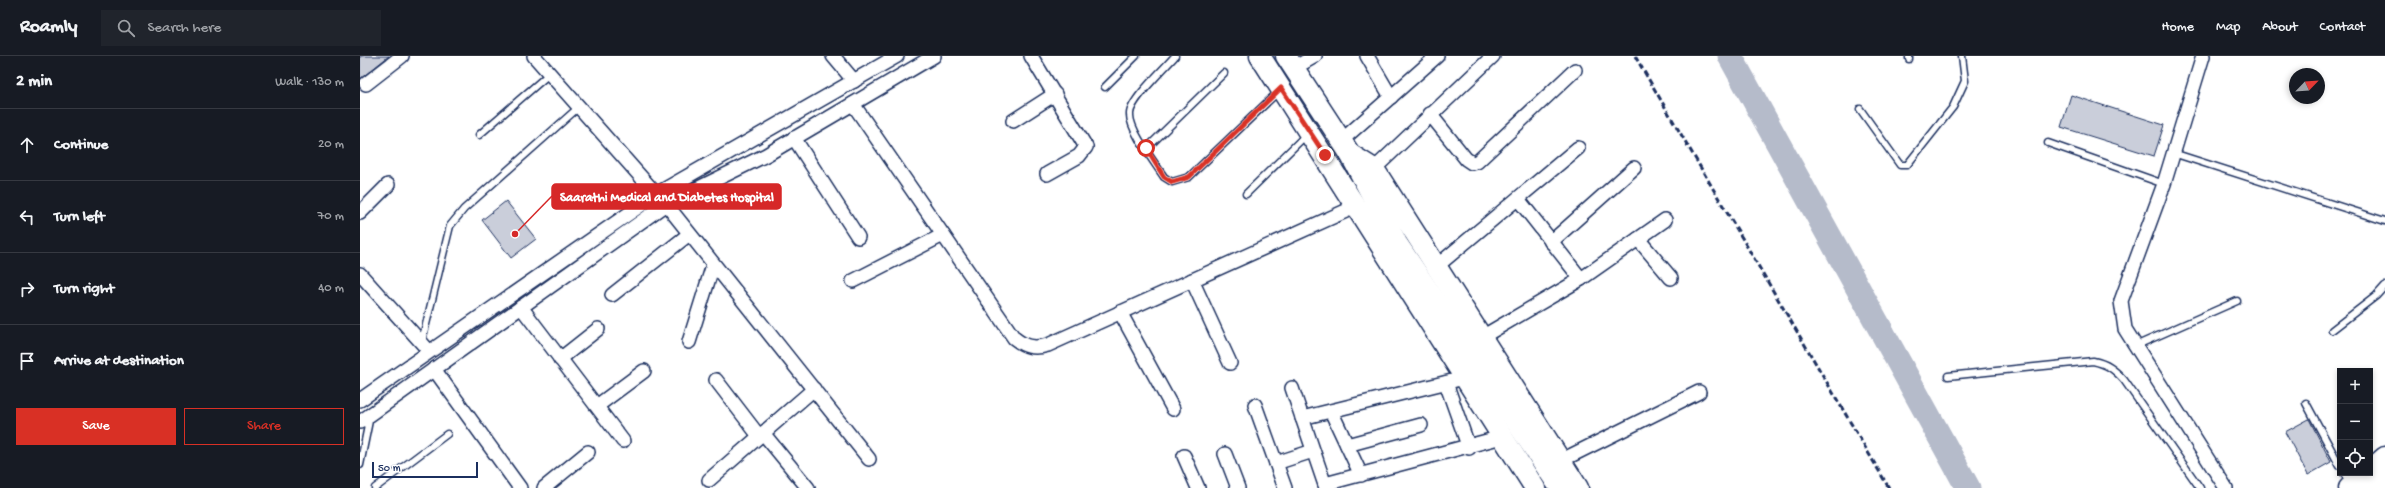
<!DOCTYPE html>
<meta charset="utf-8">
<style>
:root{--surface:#171b24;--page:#20242c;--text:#f1f3f6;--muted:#9ea1a6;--line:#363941;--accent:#d93025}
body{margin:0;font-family:"Gochi Hand",sans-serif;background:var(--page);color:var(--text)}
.controls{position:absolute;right:12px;bottom:12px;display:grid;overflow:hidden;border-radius:0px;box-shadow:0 2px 6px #0003}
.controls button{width:36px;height:36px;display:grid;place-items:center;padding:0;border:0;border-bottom:1px solid var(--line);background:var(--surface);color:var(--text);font:20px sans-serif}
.compass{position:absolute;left:1929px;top:12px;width:36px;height:36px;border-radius:50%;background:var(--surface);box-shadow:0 2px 6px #0003;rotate:65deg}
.scale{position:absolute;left:12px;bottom:10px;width:106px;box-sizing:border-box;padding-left:4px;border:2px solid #1b2f5e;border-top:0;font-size:11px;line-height:14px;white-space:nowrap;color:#1b2f5e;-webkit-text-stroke:3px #fff;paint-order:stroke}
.stop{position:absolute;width:12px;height:12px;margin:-9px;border:3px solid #d93025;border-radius:50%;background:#fff}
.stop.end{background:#d93025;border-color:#fff;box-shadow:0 1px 4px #0008}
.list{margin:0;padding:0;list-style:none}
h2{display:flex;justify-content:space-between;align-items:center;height:52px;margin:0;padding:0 16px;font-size:17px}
h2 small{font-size:13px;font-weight:400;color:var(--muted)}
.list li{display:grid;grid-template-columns:26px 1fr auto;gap:12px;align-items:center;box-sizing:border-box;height:72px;padding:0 16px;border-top:1px solid var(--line)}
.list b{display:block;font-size:15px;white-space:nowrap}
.list em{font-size:13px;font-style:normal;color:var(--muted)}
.actions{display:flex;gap:8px;padding:12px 16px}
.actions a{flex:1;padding:9px 0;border:1px solid var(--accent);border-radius:0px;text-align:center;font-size:14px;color:var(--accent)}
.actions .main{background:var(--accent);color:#fff}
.icon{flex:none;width:22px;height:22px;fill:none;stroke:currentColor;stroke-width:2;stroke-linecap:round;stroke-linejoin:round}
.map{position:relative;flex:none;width:2025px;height:432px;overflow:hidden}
header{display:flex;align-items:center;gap:24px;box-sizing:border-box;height:56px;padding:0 20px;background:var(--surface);border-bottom:1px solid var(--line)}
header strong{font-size:19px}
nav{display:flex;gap:22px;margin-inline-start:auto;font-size:14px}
.search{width:280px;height:36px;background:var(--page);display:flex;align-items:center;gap:10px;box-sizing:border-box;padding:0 14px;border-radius:0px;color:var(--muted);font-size:15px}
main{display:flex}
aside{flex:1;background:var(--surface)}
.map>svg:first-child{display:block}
</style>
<header>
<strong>Roamly</strong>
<div class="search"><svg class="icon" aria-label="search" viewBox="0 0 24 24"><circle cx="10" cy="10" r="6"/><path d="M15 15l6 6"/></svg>Search here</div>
<nav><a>Home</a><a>Map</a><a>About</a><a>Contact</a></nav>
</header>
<main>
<aside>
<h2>2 min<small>Walk · 130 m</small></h2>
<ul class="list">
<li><svg class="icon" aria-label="ahead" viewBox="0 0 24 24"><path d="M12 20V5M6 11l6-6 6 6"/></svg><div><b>Continue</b></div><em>20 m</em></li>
<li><svg class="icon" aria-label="left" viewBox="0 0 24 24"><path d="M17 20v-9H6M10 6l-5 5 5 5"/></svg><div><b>Turn left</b></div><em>70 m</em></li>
<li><svg class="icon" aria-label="right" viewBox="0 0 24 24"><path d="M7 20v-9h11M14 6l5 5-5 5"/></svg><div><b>Turn right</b></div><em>40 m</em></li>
<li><svg class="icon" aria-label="arrive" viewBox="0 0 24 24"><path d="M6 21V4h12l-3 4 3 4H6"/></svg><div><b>Arrive at destination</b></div></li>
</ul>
<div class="actions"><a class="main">Save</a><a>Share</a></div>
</aside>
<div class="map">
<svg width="2025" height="432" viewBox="0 0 2025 432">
<rect width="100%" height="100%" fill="#fff"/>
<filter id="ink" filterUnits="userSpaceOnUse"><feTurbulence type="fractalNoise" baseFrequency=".025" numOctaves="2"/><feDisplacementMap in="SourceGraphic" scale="8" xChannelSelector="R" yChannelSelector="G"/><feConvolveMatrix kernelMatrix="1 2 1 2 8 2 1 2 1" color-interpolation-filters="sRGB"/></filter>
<g filter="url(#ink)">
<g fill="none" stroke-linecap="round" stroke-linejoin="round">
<polyline stroke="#b5bbca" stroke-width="25" points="1370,0 1608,432"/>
</g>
<g fill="#caceda" stroke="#1b2f5e">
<polygon points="0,0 29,0 0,23"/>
<polygon points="1711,39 1804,69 1794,100 1701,71"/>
<polygon points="146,145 176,183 151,202 122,164"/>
<polygon points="1949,363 1971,406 1948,419 1925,376"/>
</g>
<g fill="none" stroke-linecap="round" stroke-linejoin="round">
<defs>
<g id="lane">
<path d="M815,0C805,12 770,44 770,58C769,74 795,107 804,121L812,126L829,121L919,35"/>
<polyline points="1549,3 1549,0"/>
<polyline points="745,31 776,0"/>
<polyline points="1500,53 1540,109 1547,109 1593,51 1605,25 1602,0"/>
<polyline points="119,79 189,18"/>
<polyline points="1688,87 1804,128"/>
<polyline points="786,93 864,17"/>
<polyline points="1813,97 2025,165"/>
<polyline points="886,138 946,79"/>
<polyline points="1972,274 2016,240 2025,230"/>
<polyline points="62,285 90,170 104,153 219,51"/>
<polyline points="1775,290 1877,245"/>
<path d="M1588,320L1733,305C1747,308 1754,313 1764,324L1840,432"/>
<polyline points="1946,347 1980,410"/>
<polyline points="0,409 10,360"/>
<polyline points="1984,417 1989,427"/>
<polyline points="15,432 87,378"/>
</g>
<g id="street">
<polyline points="174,0 296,138"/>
<polyline points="473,0 494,25"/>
<polyline points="671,0 726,91 719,100 687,118"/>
<polyline points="1007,0 1031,41"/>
<polyline points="1843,0 1804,128 1761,245 1765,273 1866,432"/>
<polyline points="934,12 955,0"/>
<polyline points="6,28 42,0"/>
<path d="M493,48L654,282C665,291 674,293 688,289L997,150"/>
<polyline points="1070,58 1106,103 1112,107 1117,106 1215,14"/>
<polyline points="653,65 695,38"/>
<polyline points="434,82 498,181"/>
<polyline points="981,85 1077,0"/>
<polyline points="1014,113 1133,0"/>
<polyline points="1158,143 1221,223"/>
<polyline points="306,148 509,403"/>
<polyline points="0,157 28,129"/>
<polyline points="1278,183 1311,222"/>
<polyline points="1191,186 1274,112"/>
<polyline points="1077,210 1218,92"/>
<polyline points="0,218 69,295"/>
<polyline points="832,224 870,307"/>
<polyline points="493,225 583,179"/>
<polyline points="252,239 328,179"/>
<polyline points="161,251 263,385"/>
<polyline points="760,256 813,353"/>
<polyline points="1122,281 1221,223 1305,164"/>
<polyline points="329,286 353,209"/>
<polyline points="200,303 238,273"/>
<polyline points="74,313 160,432"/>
<polyline points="356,324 399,380"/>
<polyline points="1086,327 1109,392"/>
<polyline points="932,332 966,432"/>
<polyline points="0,344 300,136 537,0"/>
<polyline points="895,349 925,432"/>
<polyline points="237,350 284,315"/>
<polyline points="971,355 1001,419"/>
<polyline points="942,362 1104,322"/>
<polyline points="0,366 306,148 406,99 574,0"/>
<polyline points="403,377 448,432"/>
<polyline points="987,389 1061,369"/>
<polyline points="865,398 878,432"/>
<polyline points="824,400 838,432"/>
<polyline points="1200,405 1339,336"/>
<polyline points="916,407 953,395"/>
<polyline points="349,424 454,333"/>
<polyline points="965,428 1142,381"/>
<polyline points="184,432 228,396"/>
</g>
<g id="primary">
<polyline points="900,0 1175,432"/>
<polyline points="926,0 990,98 1014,113 1218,432"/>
<polyline points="990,98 1037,187 1200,432"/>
<polyline points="2010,414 2025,401"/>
<polyline points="1989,432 2007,417"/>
<polyline points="2013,432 2025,421"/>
</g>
</defs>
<use href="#lane" stroke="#1b2f5e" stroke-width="9"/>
<use href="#street" stroke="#1b2f5e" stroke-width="16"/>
<use href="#primary" stroke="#1b2f5e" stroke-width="23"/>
<use href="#lane" stroke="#fff" stroke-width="6"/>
<use href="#street" stroke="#fff" stroke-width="13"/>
<use href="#primary" stroke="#fff" stroke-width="20"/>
<polyline stroke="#1b2f5e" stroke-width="3" stroke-dasharray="6 3" stroke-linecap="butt" points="1275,0 1529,432"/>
</g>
</g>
<g fill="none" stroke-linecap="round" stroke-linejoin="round" filter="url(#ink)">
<polyline stroke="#d93025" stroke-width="5" points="786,92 804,121 812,126 829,121 921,32 965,99"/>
</g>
<path fill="none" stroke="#d62828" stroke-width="1.5" d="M155 178L192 140"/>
<circle fill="#d62828" stroke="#fff" stroke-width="1.5" cx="155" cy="178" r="4"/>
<rect fill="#d62828" stroke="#d62828" stroke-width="1.5" x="192" y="128" width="229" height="25" rx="4"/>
<g font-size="13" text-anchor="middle" font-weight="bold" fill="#fff">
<text x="307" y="145">Saarathi Medical and Diabetes Hospital</text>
</g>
</svg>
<div class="controls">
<button>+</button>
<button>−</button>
<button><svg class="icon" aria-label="locate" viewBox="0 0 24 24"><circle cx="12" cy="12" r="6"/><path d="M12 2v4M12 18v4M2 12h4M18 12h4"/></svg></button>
</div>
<svg class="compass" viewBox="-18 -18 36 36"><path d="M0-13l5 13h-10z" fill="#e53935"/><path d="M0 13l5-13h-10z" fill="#9ea1a6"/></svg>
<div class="scale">50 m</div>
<div class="stop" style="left:786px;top:92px"></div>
<div class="stop end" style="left:965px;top:99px"></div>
</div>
</main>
